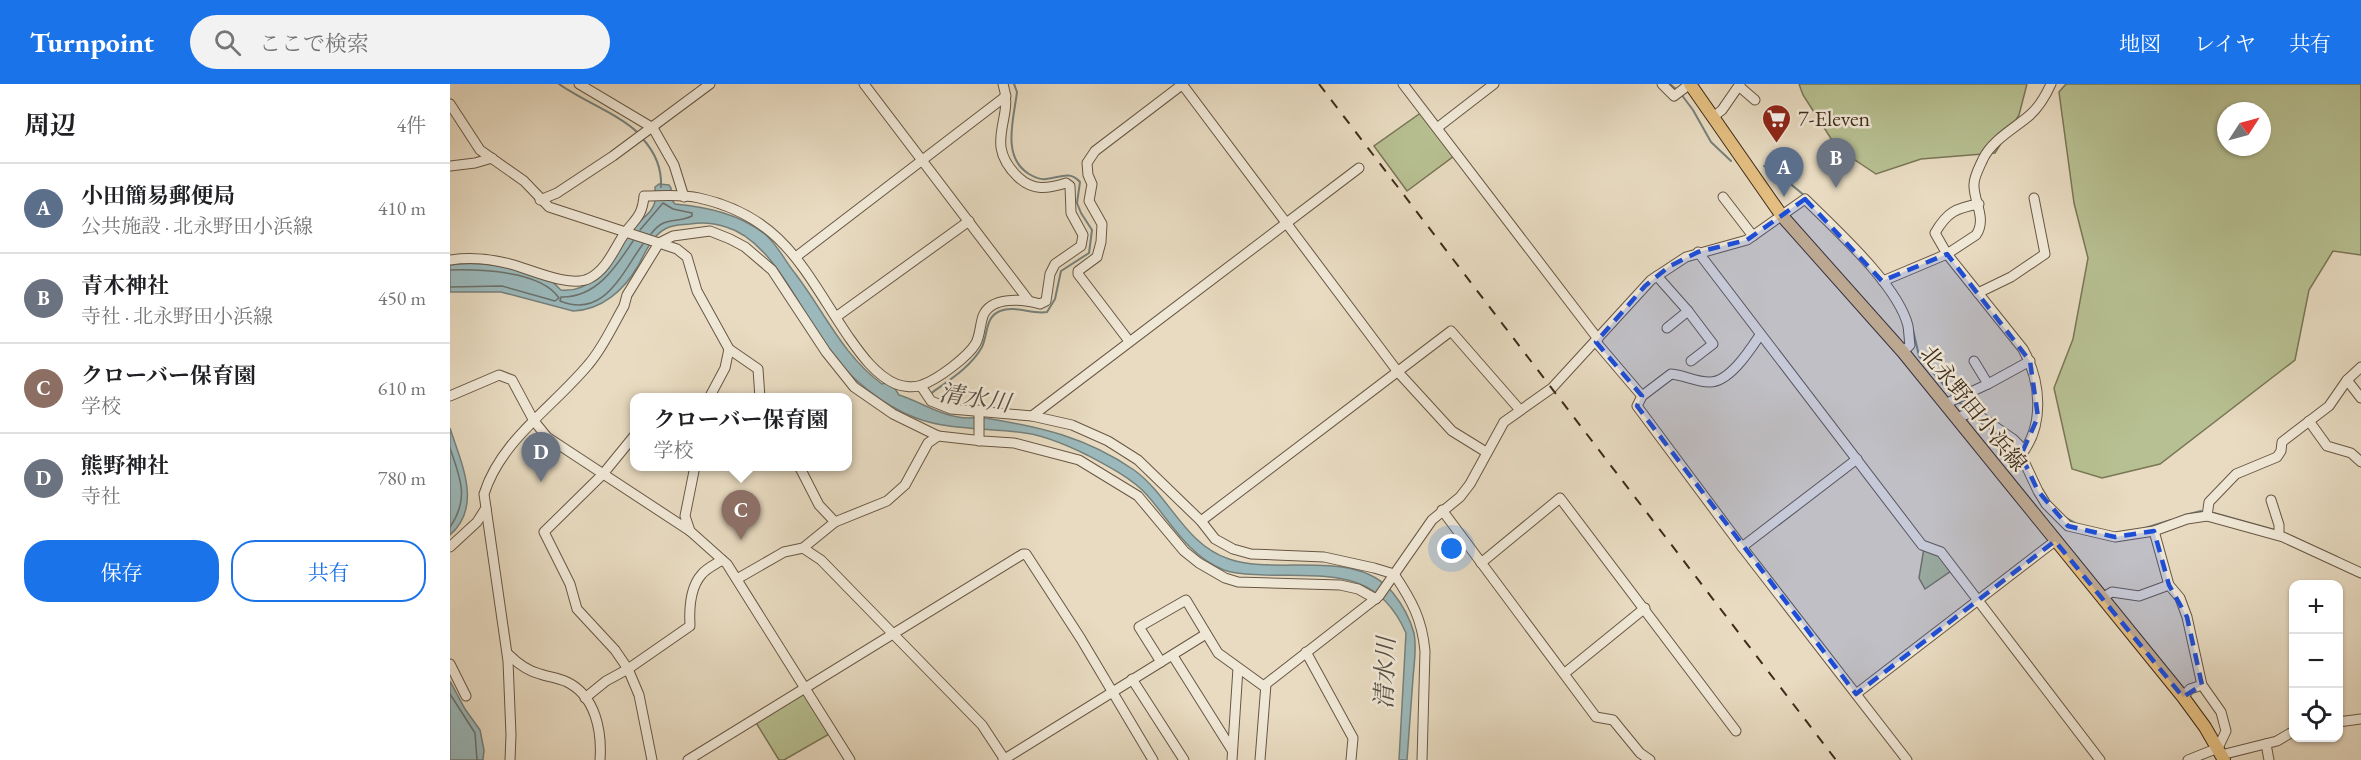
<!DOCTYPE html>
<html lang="ja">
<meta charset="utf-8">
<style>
:root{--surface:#fff;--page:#f2f2f2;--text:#202124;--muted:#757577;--line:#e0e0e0;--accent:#1a73e8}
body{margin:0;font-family:"EB Garamond","Noto Serif JP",serif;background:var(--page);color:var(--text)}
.controls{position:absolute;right:18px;bottom:18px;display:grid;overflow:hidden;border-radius:12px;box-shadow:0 2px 4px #0004}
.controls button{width:54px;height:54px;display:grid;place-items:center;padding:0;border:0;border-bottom:2px solid var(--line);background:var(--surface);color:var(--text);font:30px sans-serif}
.compass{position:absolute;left:1767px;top:18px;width:54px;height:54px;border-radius:50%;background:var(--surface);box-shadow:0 2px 4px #0004;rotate:54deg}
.you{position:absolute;left:1002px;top:465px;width:21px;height:21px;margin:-15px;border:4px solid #fff;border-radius:50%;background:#1a73e8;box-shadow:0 0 0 9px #1a73e833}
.badge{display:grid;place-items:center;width:39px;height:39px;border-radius:50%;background:var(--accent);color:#fff;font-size:20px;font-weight:700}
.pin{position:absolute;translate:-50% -50px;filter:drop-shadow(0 2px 3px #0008)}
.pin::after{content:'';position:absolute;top:32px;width:21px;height:18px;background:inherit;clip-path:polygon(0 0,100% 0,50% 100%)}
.popup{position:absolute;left:180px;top:309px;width:222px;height:78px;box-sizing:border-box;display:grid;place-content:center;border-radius:12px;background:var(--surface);filter:drop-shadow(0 2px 4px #0005);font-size:20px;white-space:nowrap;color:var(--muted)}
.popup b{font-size:22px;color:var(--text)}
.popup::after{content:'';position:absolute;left:50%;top:100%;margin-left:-12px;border:12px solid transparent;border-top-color:var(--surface)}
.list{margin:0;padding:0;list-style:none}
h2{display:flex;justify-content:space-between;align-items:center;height:78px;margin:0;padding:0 24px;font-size:26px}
h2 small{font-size:20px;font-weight:400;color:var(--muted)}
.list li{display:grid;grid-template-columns:39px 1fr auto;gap:18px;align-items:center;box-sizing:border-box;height:90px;padding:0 24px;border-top:2px solid var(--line)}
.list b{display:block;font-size:22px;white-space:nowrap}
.list p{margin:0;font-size:20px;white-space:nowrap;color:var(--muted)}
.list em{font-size:20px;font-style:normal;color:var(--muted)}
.actions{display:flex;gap:12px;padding:18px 24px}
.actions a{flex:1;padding:14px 0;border:2px solid var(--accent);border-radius:24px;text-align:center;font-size:21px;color:var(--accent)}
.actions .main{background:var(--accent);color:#fff}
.icon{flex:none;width:33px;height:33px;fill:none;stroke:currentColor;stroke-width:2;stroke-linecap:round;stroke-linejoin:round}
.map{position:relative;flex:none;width:1911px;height:676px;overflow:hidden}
header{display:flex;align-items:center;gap:36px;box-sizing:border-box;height:84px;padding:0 30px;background:var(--accent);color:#fff}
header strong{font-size:28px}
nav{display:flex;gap:33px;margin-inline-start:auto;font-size:21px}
.search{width:420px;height:54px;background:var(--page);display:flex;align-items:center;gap:15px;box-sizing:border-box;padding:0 21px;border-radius:33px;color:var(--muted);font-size:22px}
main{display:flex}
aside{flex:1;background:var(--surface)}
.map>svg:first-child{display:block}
</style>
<header>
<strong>Turnpoint</strong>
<div class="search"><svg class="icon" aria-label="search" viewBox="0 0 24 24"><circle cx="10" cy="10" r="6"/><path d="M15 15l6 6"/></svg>ここで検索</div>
<nav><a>地図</a><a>レイヤ</a><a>共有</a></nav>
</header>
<main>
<aside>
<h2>周辺<small>4件</small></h2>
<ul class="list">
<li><span class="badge" style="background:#5c6f8a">A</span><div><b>小田簡易郵便局</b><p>公共施設 · 北永野田小浜線</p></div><em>410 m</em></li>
<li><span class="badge" style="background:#6b7280">B</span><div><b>青木神社</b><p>寺社 · 北永野田小浜線</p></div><em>450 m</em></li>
<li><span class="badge" style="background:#8d6e63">C</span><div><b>クローバー保育園</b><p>学校</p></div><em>610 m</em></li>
<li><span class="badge" style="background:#6b7280">D</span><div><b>熊野神社</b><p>寺社</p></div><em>780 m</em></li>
</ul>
<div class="actions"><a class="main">保存</a><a>共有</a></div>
</aside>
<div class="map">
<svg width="1911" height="676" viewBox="0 0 1911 676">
<rect width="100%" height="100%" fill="#e8dbc1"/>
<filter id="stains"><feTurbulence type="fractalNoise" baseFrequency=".00333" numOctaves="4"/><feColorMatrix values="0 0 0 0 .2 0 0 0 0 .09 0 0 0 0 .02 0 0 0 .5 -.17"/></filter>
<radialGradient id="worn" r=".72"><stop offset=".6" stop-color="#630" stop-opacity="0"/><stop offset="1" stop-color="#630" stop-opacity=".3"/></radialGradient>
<g fill="#b7c092" stroke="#7a7656" stroke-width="1.5" fill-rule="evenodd">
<polygon points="1349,0 1577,0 1569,31 1545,69 1471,75 1426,90 1387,64 1353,11"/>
<path d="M1616,0H1911V171L1883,167L1859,206L1845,276L1710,380L1652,394L1622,385L1604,304L1623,255L1638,174L1624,119L1609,8ZM1776,27H1812V63H1776Z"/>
<polygon points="972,28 1004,72 957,107 924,62"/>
<polygon points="1474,464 1489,471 1501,487 1475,505 1469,494"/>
<polygon points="357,604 381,649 334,676 329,676 305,637"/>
</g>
<g fill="#9bb9bc" stroke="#76807b" stroke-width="1.5">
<path d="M209,100L219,101L221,104V115L225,120C257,123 290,130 316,151C328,162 334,175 344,188C373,225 392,271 432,300L436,299L444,303L449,311C469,317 487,330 508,333C517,335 526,333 535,334C591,343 636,353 684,386C720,412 734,460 779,475C827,492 907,463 943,509C952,520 960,535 964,549C967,564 964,580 963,594C961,622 959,649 957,676H949L956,549C927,483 877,493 815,491C801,490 788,491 774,486C738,472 721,438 697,411C683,395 656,381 637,371C617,361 591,350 568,348C534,344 498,346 466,334C432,321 398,293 377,264C351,227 322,156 276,143C264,139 252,138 240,140C232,141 224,140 215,145C202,152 195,169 188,182C174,206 152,226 123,227L51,208H0V181C29,176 74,184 101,197C105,199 107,203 111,206C148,210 166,167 185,143C191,135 204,127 205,117C206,113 205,108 205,103Z"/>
<path d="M0,344C11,379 33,422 0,451Z"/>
<polygon points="0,597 15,625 30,646 34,666 33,676 0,676"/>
</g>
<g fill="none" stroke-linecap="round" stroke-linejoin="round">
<g stroke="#6c726b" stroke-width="1.5">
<path d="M190,146L213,119L223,125L242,129V132C226,140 215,131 201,150"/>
<path d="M183,157C166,183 146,214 111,213L110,217C155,235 172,188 193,160"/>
<path d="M0,186C30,185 91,187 109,214L105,217L52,202L0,203"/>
<path d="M0,364C10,394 20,414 0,443"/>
<polyline points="0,610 25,649 27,676"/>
</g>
<g stroke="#76807b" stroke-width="2">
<path d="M109,0C131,16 172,32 188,49"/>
<polyline points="1220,0 1227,6"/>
<polyline points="1231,10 1243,26 1261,58 1281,77"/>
<path d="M192,54C204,67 212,84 211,103"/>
<polyline points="1314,82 1337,97 1355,112"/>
<polyline points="1463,246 1469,272 1504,313"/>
<path d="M480,310C498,297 521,283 532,263C538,250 535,233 550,227C566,221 582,231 597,228L605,215L611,187L639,169L642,146L631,129L627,119L630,98C619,86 610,94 596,95C590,96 584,93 579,90C551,73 564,34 567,8L564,0"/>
<polyline points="1508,318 1521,325"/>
<polyline points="1542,336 1567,353"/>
<polyline points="1764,429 1825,446"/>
<polyline points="1735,431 1751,427"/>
<polyline points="1614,433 1625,439"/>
<polyline points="1695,444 1721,436"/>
<polyline points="1841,452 1887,473"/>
</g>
<defs>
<g id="minor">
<polyline points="129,0 203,44 224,81 234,113"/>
<polyline points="414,0 579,217"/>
<polyline points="732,0 948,288 1002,347 1036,368"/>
<polyline points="953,0 1148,255"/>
<polyline points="1212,0 1224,12 1240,0"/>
<polyline points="1290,3 1305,16"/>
<polyline points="0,20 30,66 74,97 99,123 209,159 227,165 237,173 247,207 279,265 275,284 259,314"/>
<polyline points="1263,33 1272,26 1290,0"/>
<polyline points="987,44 1044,0"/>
<polyline points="0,82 25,79 42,74"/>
<polyline points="1273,113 1303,152"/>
<polyline points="90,116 107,109 163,72 260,0"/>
<path d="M1529,120C1506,124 1497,128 1485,149L1497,170L1526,151C1537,135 1524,118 1524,102C1523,94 1530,82 1533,75C1542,56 1565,44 1580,31C1590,22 1596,11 1601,0"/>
<polyline points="1248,168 1472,461 1491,468 1650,676"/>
<polyline points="347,172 556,12"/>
<path d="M0,176C19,173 41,175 60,180C80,185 121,205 140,194C155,186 162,170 171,155C182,136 192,136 194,112C212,112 232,110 249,114C334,133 354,187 398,252C410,269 425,291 446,300C453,303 465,304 472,301C488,295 518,273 526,259C530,251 530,241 533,232C541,212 573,215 590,220L596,217L600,190L605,180L631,162L633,151L621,129L620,102L616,99C597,105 583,107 568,93C532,58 565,36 553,0"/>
<polyline points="1207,192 1238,227 1263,260 1241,277"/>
<path d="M1433,197L1497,170L1573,265C1591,297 1595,341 1571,371"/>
<polyline points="1528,209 1561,193 1595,170 1584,114"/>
<polyline points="386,233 519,137"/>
<polyline points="1217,244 1238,227"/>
<path d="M1310,251C1300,266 1279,299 1259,298C1246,298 1234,291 1221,290L1192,312L1187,322L1292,463L1457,676"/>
<polyline points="679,257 628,190 628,187 647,173 651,158 652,140 639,117 642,100 638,91 637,79 645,67 733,0"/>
<polyline points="1146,258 1192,312"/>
<polyline points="279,265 308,285 310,314"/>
<polyline points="1524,277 1538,300"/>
<polyline points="1897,296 1911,314"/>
<path d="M471,302L481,317L501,325L582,332L622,341L658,357L688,376L751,437L765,455L783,465L801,470L874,473L924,484L944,490C962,517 972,535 975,567L972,676"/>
<polyline points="0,312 49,291 62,296 84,337 97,353 240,447 277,480 400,676"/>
<polyline points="1495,320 1538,300 1580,277"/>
<polyline points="582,332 909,84"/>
<polyline points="1506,334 1520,329 1531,333 1563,355 1570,362 1571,371 1588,407 1596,420 1618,442 1665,453 1704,447 1737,435 1757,432 1833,453 1911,489"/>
<polyline points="1859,337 1877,362 1901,369 1911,378"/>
<polyline points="184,352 153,390 94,448 120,500 127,525 165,566 178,585 189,611 202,676"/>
<polyline points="529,357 529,326"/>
<polyline points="349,382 369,421 385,438"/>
<polyline points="1821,416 1829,441 1829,451"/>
<polyline points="992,426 1146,633 1163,636 1190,669 1200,676"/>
<polyline points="1757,432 1759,418 1786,390 1827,373 1831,367 1832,358 1879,322 1897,296 1911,283"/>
<polyline points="751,437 1001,247 1070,326"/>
<polyline points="240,447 235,432 245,382"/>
<polyline points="1704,447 1719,501 1730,514 1737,533 1752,601 1771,628 1776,647 1768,664 1738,676"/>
<polyline points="0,463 27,438 36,424"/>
<polyline points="1292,463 1407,375"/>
<polyline points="353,464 371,476 532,641 555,676"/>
<polyline points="1031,479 1110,414 1286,647"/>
<polyline points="287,495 334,468 353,464 385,438 437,417 455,401 478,359 488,352 533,357 564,359 629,376 688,412 734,467 749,479 775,494 788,498 890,501 908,505 926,515"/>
<polyline points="1652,514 1662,508 1689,512 1719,501"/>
<polyline points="856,568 903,654 901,676"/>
<path d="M58,570C67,579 77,587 90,590C99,593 108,594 117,598C146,612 152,648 150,676"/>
<polyline points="723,572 782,666"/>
<polyline points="711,578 689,543 736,516 768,569 815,603"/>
<polyline points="0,580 16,612"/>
<polyline points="1115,589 1195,524"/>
<polyline points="682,595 734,676"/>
<polyline points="1406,610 1605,457"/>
<polyline points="1733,613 1740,605 1752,601"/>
<path d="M135,614L156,597L178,585L240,542C239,525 240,503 252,490C257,484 266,480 272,476"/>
<polyline points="1888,638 1911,635"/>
<polyline points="1816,660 1819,676"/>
<polyline points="1771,671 1827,657 1844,647"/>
<path d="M60,676L61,651L58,577L34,410C51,356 103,323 138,281C153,264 163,241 174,222L177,211L209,159L223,152L260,147L280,155L295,163L322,186L376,268L404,303L443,330L488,352"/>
<polyline points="238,676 573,470 576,470 631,555 703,676"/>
<polyline points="553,676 756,550"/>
<polyline points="782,676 788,584"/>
<path d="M810,676L816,600L929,512L982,436L1010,413L1020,400L1054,338L1102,304L1201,196L1236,173L1297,156L1355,115C1385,145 1448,201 1458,242C1459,248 1459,255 1460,261L1453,268"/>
</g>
<polyline id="major" points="1240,0 1332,132 1453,268 1733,613 1755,643 1774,676"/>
</defs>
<use href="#minor" stroke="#685744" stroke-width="11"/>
<use href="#major" stroke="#3e2b1a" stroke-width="14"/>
<use href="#minor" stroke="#f0e8d7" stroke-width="9"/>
<use href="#major" stroke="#e4be80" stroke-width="12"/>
<polyline stroke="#3e2b1a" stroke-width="2" stroke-dasharray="10 10" stroke-linecap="butt" points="869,0 1386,676"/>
</g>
<path fill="#1d4ed8" fill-opacity="0.2" stroke="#1d4ed8" stroke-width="4.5" stroke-dasharray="12 8" stroke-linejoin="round" d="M1355,115L1432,197L1497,170L1580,277L1588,333L1571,371L1588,407L1618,442L1665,453L1704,447L1719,501L1737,533L1752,601L1733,613L1605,457L1406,610L1187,322L1192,312L1146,258L1195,202L1220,182L1248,168L1297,156Z"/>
<defs>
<symbol id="supermarket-pin" viewBox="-11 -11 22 30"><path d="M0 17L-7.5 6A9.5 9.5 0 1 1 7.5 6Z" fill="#8f2418" stroke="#f0e8d7"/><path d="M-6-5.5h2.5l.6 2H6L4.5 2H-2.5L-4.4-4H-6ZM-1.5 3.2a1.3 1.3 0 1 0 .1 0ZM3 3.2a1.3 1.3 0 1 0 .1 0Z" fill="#fff"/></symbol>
</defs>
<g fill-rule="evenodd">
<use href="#supermarket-pin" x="1310" y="18" width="33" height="45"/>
</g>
<g text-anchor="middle" stroke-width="5" stroke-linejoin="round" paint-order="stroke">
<g font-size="22" fill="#3e2b1a" stroke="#f0e8d7" text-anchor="start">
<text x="1348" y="42">7-Eleven</text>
</g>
<g font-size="22" fill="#3e2b1a" stroke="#f0e8d7">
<text transform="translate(1524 324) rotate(51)" y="8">北永野田小浜線</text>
</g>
<g font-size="24" font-style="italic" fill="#554e42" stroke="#f0e8d7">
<text transform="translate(525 314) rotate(9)" y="8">清水川</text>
<text transform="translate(935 589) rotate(-88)" y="8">清水川</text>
</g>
</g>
<rect width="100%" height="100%" filter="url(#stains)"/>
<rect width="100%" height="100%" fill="url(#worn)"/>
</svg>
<div class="controls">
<button>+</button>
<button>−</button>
<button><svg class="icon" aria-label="locate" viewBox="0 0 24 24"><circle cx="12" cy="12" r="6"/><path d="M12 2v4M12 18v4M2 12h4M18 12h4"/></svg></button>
</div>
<svg class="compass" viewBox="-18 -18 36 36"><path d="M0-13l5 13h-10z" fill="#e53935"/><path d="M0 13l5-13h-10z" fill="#757577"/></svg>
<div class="you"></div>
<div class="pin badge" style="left:1334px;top:113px;background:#5c6f8a">A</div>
<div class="pin badge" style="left:1386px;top:104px;background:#6b7280">B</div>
<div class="pin badge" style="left:291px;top:456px;background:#8d6e63">C</div>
<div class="popup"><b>クローバー保育園</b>学校</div>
<div class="pin badge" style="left:91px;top:398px;background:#6b7280">D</div>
</div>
</main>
